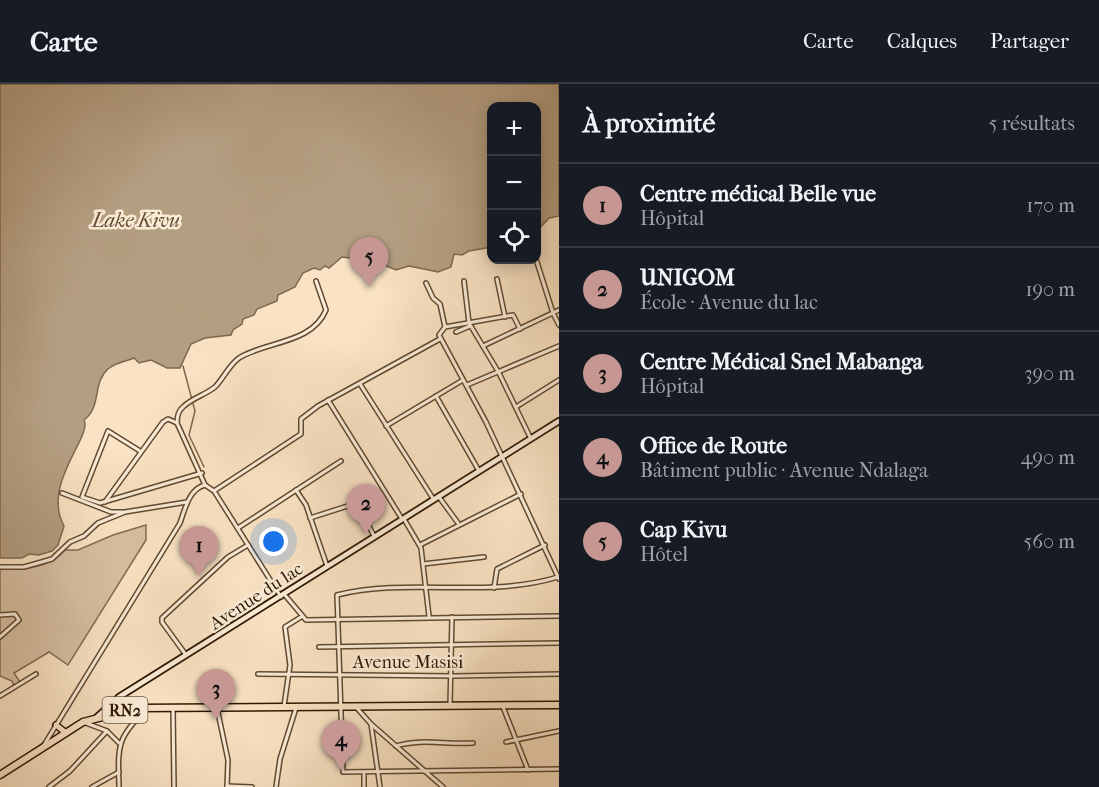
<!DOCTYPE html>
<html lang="fr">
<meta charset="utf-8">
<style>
:root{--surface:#171b24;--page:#20242c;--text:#f1f3f6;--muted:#9ea1a6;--line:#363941;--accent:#c59692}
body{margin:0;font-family:"IM FELL French Canon",serif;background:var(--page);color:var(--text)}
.controls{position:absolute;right:18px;top:18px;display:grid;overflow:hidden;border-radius:12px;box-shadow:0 3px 15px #0003}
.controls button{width:54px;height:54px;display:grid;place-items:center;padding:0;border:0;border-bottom:2px solid var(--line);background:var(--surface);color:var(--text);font:30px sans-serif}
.you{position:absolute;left:274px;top:458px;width:21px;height:21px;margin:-15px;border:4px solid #fff;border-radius:50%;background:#1a73e8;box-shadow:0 0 0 9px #1a73e833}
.badge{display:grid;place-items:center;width:39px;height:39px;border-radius:50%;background:var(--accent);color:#111;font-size:20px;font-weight:700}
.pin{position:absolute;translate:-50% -50px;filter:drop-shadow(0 2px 3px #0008)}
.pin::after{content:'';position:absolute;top:32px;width:21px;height:18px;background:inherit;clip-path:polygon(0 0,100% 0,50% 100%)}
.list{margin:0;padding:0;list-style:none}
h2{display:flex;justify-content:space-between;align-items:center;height:78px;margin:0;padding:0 24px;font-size:26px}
h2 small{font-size:20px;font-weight:400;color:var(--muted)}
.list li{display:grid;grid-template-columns:39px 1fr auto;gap:18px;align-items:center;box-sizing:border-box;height:84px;padding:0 24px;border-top:2px solid var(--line)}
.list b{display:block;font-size:22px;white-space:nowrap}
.list p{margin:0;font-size:20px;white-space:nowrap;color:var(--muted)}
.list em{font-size:20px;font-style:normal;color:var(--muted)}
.icon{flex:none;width:33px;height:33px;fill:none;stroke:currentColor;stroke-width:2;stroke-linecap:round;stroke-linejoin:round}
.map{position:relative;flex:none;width:559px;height:703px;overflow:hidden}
header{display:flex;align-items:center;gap:36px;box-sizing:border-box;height:84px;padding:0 30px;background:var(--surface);border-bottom:2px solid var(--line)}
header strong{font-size:28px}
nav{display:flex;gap:33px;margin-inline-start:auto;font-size:21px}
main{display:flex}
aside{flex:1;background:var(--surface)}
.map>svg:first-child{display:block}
</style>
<header>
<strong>Carte</strong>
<nav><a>Carte</a><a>Calques</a><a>Partager</a></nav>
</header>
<main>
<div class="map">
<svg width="559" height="703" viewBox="0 0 559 703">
<rect width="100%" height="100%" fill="#fae3c4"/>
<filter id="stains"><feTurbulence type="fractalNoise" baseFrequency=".00333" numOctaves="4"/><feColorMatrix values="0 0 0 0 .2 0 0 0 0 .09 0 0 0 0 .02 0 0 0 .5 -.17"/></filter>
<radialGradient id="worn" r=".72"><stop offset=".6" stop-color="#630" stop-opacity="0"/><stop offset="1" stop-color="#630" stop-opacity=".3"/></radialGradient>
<path fill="#d7c0a3" stroke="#826c52" stroke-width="1.5" d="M146,441V456L68,581L49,568L14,589L20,598L14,602L12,597L0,592V484C21,487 50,484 65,466H78L113,451Z"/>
<path fill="#b49e81" stroke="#7e684d" stroke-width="1.5" d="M0,0H559V132L549,134L537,147L536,22H491V163L469,167L462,171L454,170L451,183L438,188L409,182L396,186L376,178L374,168L351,171L349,174L342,173L329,184L325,182L320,186L314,184L303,189L295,203L278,211L277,217L257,225L254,231L243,235L242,240L233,246L231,251L205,254L191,260L180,284H167L151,276L139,279L134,274C125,278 116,278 108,285C92,299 102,323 84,336C93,352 41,400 64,442L58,461L52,467L39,471L29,470L22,474H0Z"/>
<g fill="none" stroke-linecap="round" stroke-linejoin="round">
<polyline stroke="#7e684d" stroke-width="1.5" points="183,282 195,327 189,351 204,383"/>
<defs>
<g id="street">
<polyline points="536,175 553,229 559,241"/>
<polyline points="497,195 505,233"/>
<polyline points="464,197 469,239 499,289 531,355"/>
<polyline points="426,199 433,214 440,220 445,243"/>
<polyline points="520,245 513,231 445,243 439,251 486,338 559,495"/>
<polyline points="456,248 470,242"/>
<polyline points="483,262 559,226"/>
<polyline points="360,300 434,416"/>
<polyline points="467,301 559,262"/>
<polyline points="436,312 479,387"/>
<polyline points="328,316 402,435"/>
<polyline points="516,323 559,296"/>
<polyline points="386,342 463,296"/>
<polyline points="140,367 108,347 82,413 100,419 202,389"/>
<path d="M205,401L177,339C177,333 178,327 183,323C192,314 205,311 215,303C223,295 229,281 239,274C266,257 312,260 326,226L316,197"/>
<polyline points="205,401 214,407 281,513"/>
<polyline points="296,406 306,421 327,482"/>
<polyline points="214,407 301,350 301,335 318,322 440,255"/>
<polyline points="62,409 111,428 123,428"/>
<polyline points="439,413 458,439"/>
<polyline points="105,418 163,338 168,335 177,339"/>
<polyline points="310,434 357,419 374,452"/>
<polyline points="404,435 421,464 429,532"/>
<polyline points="238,444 341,377"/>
<polyline points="420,461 521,410"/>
<polyline points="423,480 484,473"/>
<polyline points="0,483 24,483 52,475 70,458 84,452 98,439 125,428 187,418"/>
<path d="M558,493C486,515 409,493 337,511L343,688L559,685"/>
<polyline points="494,504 497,485 545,461"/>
<polyline points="284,510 306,536 559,532"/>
<polyline points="0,531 15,530 19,536 0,553"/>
<polyline points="319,563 559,559"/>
<polyline points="186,571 162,538 162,534 228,473 248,461"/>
<polyline points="258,590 455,592 559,590"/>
<polyline points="0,612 36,590"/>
<polyline points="450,621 452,533"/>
<polyline points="284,622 290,581 285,543 301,533"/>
<polyline points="356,623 371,640 443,703"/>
<polyline points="503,623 528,686"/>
<polyline points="173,624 174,703"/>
<polyline points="217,624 228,676 227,703"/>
<polyline points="86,639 107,647 119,659"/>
<polyline points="371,640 380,703"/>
<polyline points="506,658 559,647"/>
<path d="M44,661L180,439C185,425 189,405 205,401"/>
<path d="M396,662C422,654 446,661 473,659"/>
<polyline points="227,702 252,703"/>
<polyline points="49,703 70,687 107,647"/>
<polyline points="92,703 119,688"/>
<path d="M119,703C118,663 116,654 146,626"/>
<polyline points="276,703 280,675 296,624"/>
<polyline points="364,703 364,690"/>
</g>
<polyline id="secondary" points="96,634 119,613 559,337"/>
<polyline id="primary" points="56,641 66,649"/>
<polyline id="highway" points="0,691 83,638 138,624 559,621"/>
</defs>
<use href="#street" stroke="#604a31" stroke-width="6"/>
<use href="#secondary" stroke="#2d1700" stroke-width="8"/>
<use href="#primary" stroke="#2d1700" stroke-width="8"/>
<use href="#highway" stroke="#2d1700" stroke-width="9"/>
<use href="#street" stroke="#fcedd9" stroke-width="3"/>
<use href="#secondary" stroke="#fcedd9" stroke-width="4.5"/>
<use href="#primary" stroke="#fae3c4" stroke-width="5"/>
<use href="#highway" stroke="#fae3c4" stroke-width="6"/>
</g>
<g text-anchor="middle" stroke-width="5" stroke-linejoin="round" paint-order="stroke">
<rect fill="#fcedd9" stroke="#6b5741" stroke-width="1.5" x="102.5" y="613" width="45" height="26" rx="4.5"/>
<g font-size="16" font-weight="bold" fill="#2d1700">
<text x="125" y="632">RN2</text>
</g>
<g font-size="18" fill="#2d1700" stroke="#fcedd9">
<text transform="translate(256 512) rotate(-33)" y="6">Avenue du lac</text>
<text x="408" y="584">Avenue Masisi</text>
</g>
<g font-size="20" font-style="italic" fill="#634d34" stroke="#fcedd9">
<text x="136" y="143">Lake Kivu</text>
</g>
</g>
<rect width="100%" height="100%" filter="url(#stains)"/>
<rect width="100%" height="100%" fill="url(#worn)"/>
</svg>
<div class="controls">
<button>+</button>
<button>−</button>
<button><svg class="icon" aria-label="locate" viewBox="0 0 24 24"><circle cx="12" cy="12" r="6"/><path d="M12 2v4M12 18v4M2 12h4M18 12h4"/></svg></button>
</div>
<div class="you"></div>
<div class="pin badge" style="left:199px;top:492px">1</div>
<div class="pin badge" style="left:366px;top:450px">2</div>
<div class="pin badge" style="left:216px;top:635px">3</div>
<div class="pin badge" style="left:341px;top:686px">4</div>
<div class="pin badge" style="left:369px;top:203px">5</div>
</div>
<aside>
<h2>À proximité<small>5 résultats</small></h2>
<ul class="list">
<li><span class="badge">1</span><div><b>Centre médical Belle vue</b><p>Hôpital</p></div><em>170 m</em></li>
<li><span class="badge">2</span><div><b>UNIGOM</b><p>École · Avenue du lac</p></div><em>190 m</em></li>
<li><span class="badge">3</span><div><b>Centre Médical Snel Mabanga</b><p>Hôpital</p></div><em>390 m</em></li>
<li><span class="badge">4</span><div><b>Office de Route</b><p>Bâtiment public · Avenue Ndalaga</p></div><em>490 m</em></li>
<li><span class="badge">5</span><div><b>Cap Kivu</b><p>Hôtel</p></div><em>560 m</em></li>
</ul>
</aside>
</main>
